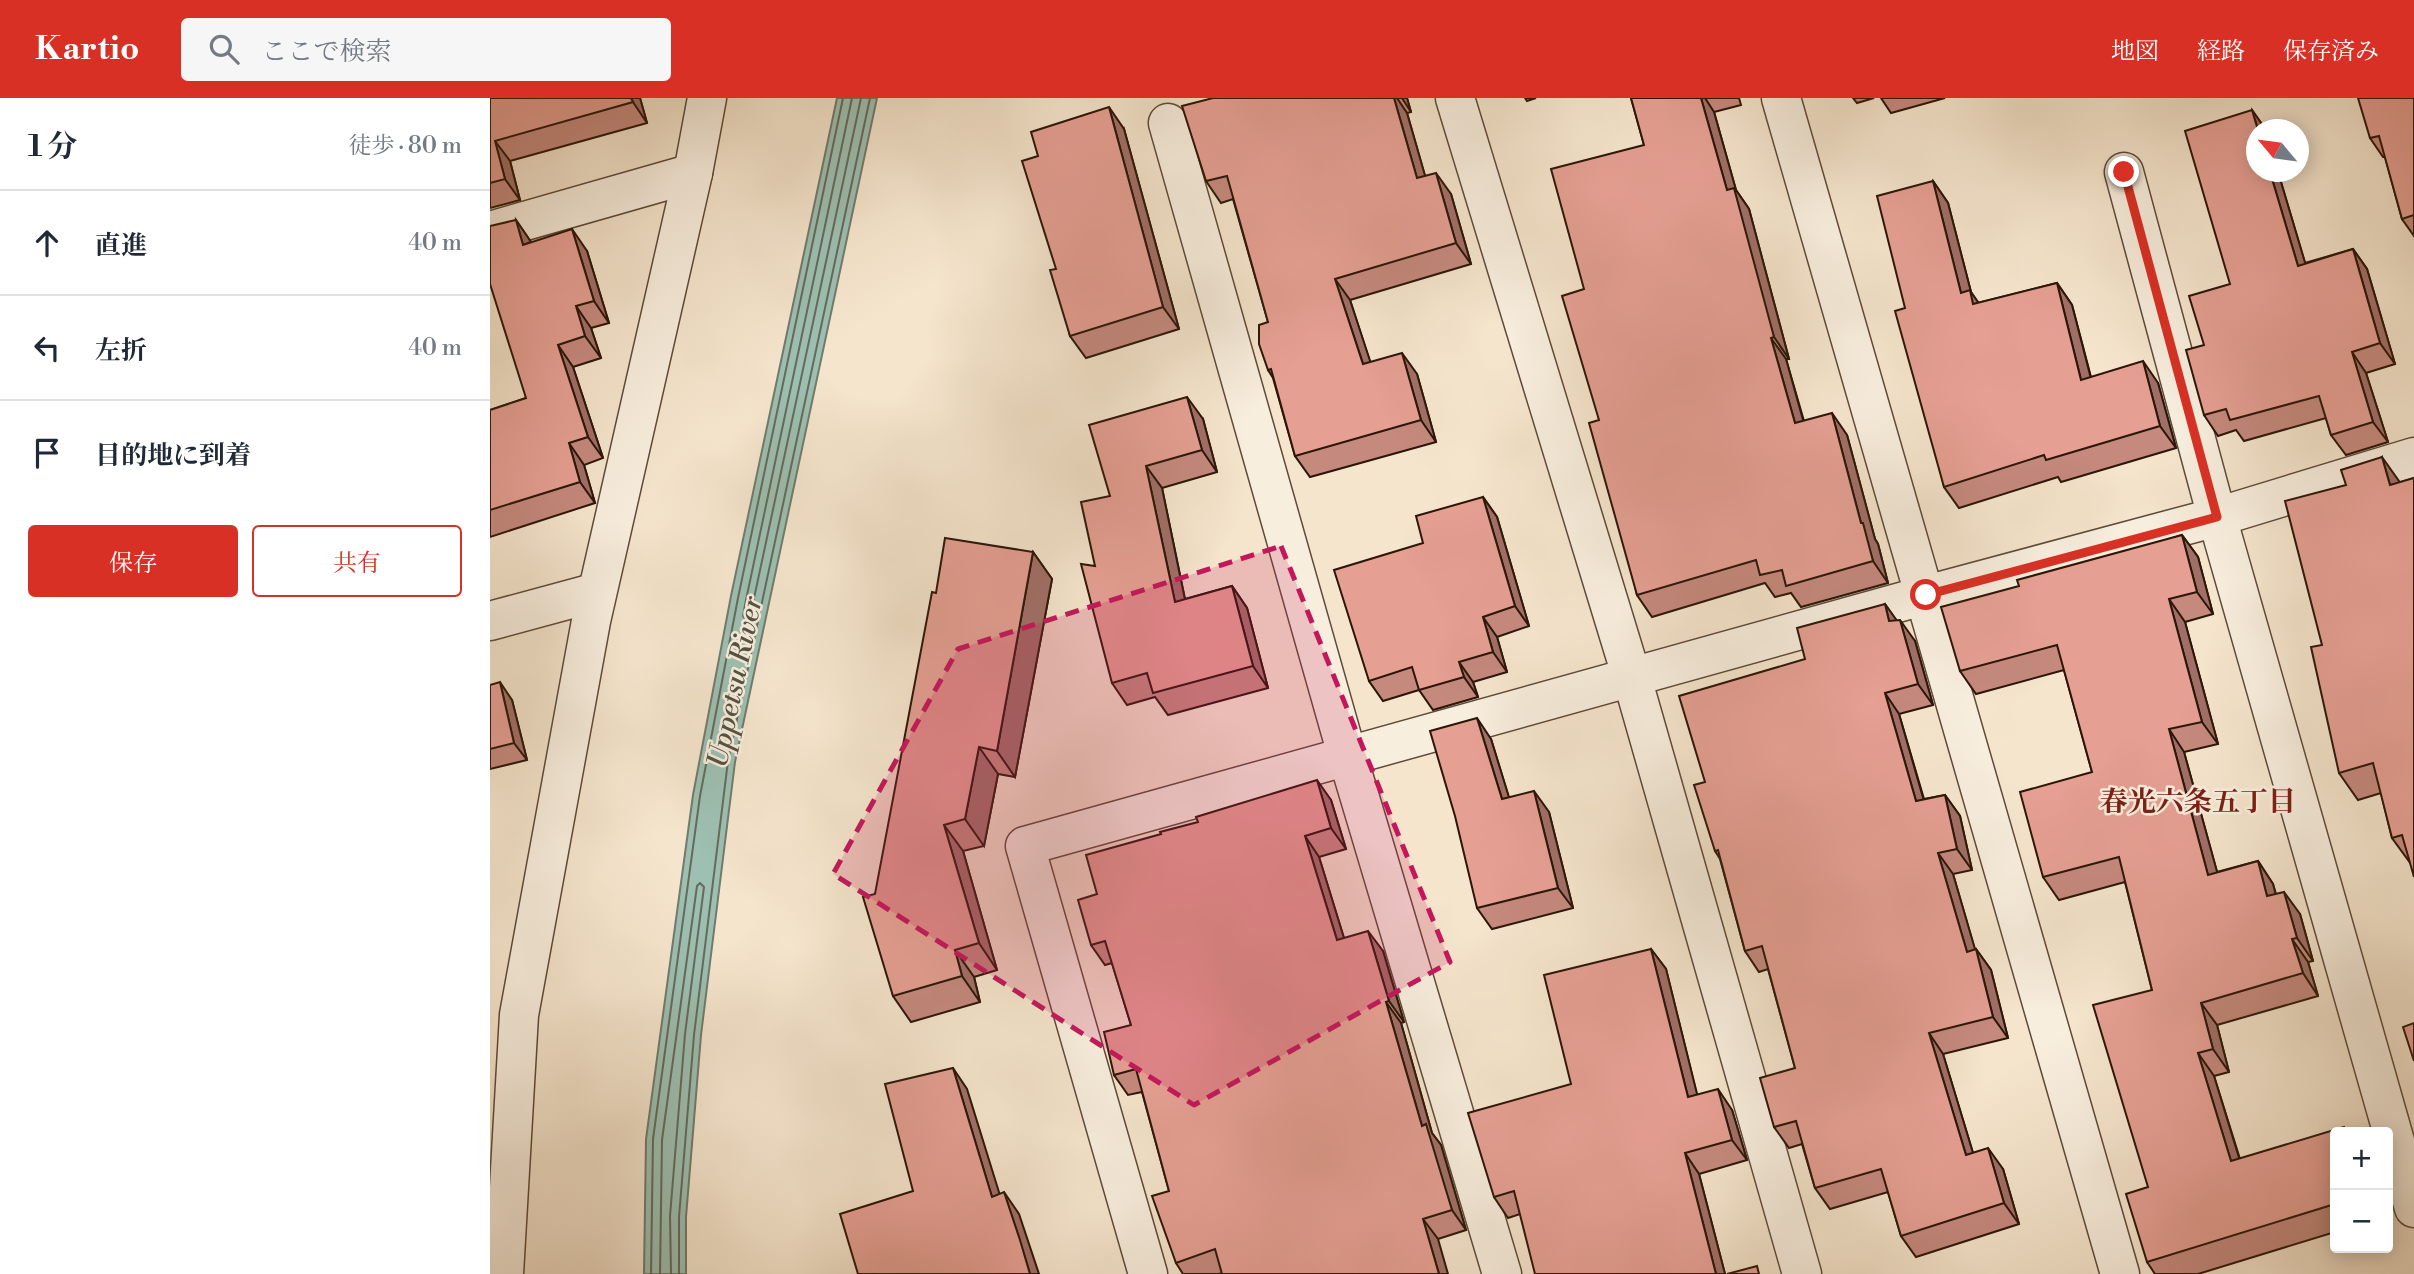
<!DOCTYPE html>
<html lang="ja">
<meta charset="utf-8">
<style>
:root{--surface:#fff;--page:#f6f6f7;--text:#1f2937;--muted:#747a83;--line:#e0e1e3;--accent:#d93025}
body{margin:0;font-family:"Libre Bodoni","Noto Serif JP",serif;background:var(--page);color:var(--text)}
.controls{position:absolute;right:21px;bottom:21px;display:grid;overflow:hidden;border-radius:7px;box-shadow:0 4px 18px #0003}
.controls button{width:63px;height:63px;display:grid;place-items:center;padding:0;border:0;border-bottom:2px solid var(--line);background:var(--surface);color:var(--text);font:35px sans-serif}
.compass{position:absolute;left:1756px;top:21px;width:63px;height:63px;border-radius:50%;background:var(--surface);box-shadow:0 4px 18px #0003;rotate:299deg}
.stop{position:absolute;width:21px;height:21px;margin:-16px;border:5px solid #d93025;border-radius:50%;background:#fff}
.stop.end{background:#d93025;border-color:#fff;box-shadow:0 2px 7px #0008}
.list{margin:0;padding:0;list-style:none}
h2{display:flex;justify-content:space-between;align-items:center;height:91px;margin:0;padding:0 28px;font-size:30px}
h2 small{font-size:23px;font-weight:400;color:var(--muted)}
.list li{display:grid;grid-template-columns:46px 1fr auto;gap:21px;align-items:center;box-sizing:border-box;height:105px;padding:0 28px;border-top:2px solid var(--line)}
.list b{display:block;font-size:26px;white-space:nowrap}
.list em{font-size:23px;font-style:normal;color:var(--muted)}
.actions{display:flex;gap:14px;padding:21px 28px}
.actions a{flex:1;padding:16px 0;border:2px solid var(--accent);border-radius:7px;text-align:center;font-size:24px;color:var(--accent)}
.actions .main{background:var(--accent);color:#fff}
.icon{flex:none;width:38px;height:38px;fill:none;stroke:currentColor;stroke-width:2;stroke-linecap:round;stroke-linejoin:round}
.map{position:relative;flex:none;width:1924px;height:1176px;overflow:hidden}
header{display:flex;align-items:center;gap:42px;box-sizing:border-box;height:98px;padding:0 35px;background:var(--accent);color:#fff}
header strong{font-size:33px}
nav{display:flex;gap:38px;margin-inline-start:auto;font-size:24px}
.search{width:490px;height:63px;background:var(--page);display:flex;align-items:center;gap:18px;box-sizing:border-box;padding:0 24px;border-radius:7px;color:var(--muted);font-size:26px}
main{display:flex}
aside{flex:1;background:var(--surface)}
.map>svg:first-child{display:block}
</style>
<header>
<strong>Kartio</strong>
<div class="search"><svg class="icon" aria-label="search" viewBox="0 0 24 24"><circle cx="10" cy="10" r="6"/><path d="M15 15l6 6"/></svg>ここで検索</div>
<nav><a>地図</a><a>経路</a><a>保存済み</a></nav>
</header>
<main>
<aside>
<h2>1 分<small>徒歩 · 80 m</small></h2>
<ul class="list">
<li><svg class="icon" aria-label="ahead" viewBox="0 0 24 24"><path d="M12 20V5M6 11l6-6 6 6"/></svg><div><b>直進</b></div><em>40 m</em></li>
<li><svg class="icon" aria-label="left" viewBox="0 0 24 24"><path d="M17 20v-9H6M10 6l-5 5 5 5"/></svg><div><b>左折</b></div><em>40 m</em></li>
<li><svg class="icon" aria-label="arrive" viewBox="0 0 24 24"><path d="M6 21V4h12l-3 4 3 4H6"/></svg><div><b>目的地に到着</b></div></li>
</ul>
<div class="actions"><a class="main">保存</a><a>共有</a></div>
</aside>
<div class="map">
<svg width="1924" height="1176" viewBox="0 0 1924 1176">
<rect width="100%" height="100%" fill="#f5e5cd"/>
<filter id="stains"><feTurbulence type="fractalNoise" baseFrequency=".00286" numOctaves="4"/><feColorMatrix values="0 0 0 0 .2 0 0 0 0 .09 0 0 0 0 .02 0 0 0 .5 -.17"/></filter>
<radialGradient id="worn" r=".72"><stop offset=".6" stop-color="#630" stop-opacity="0"/><stop offset="1" stop-color="#630" stop-opacity=".3"/></radialGradient>
<polygon fill="#9dc0b2" stroke="#707c6e" stroke-width="2" points="347,0 387,0 245,664 211,937 196,1119 196,1176 154,1176 156,1041 203,697 241,498"/>
<g fill="none" stroke-linecap="round" stroke-linejoin="round">
<g stroke="#646b5d" stroke-width="2">
<polyline points="362,0 256,502 253,518 256,522 260,519 371,0"/>
<polyline points="161,1176 163,1041 210,698 248,500 353,0"/>
<polyline points="170,1176 172,1042 207,788 210,785 214,789 195,936 180,1118 181,1176"/>
<polyline points="189,1176 189,1119 204,937 238,663 380,0"/>
</g>
<defs>
<g id="minor">
<polyline points="965,0 1142,580 1312,1176"/>
<polyline points="1291,0 1630,1176"/>
<polyline points="678,25 858,660 1012,1176"/>
<polyline points="1634,74 1727,419 1924,1110"/>
<polyline points="0,133 203,75"/>
<polyline points="0,523 107,494"/>
<polyline points="14,1176 29,917 101,523 203,75 217,0"/>
<polyline points="658,1176 535,748 1436,497 1727,419 1924,359"/>
</g>
</defs>
<use href="#minor" stroke="#5e4a39" stroke-width="41"/>
<use href="#minor" stroke="#f8eede" stroke-width="38"/>
</g>
<g fill="#c5897e" stroke="#2c1608" stroke-width="2">
<polygon points="0,0 150,0 157,25 20,63 30,102 0,110"/>
<polygon points="723,0 917,0 921,14 917,15 935,78 961,96 981,166 860,202 880,264 927,276 946,344 820,379 805,358 783,280 778,272 778,224 743,101 731,105 716,83"/>
<polygon points="1035,0 1046,0 1037,3"/>
<polygon points="1141,0 1249,0 1251,7 1224,14 1246,92 1259,111 1299,261 1296,261 1314,323 1357,337 1385,441 1388,446 1398,485 1311,509 1301,495 1285,499 1275,485 1162,519 1147,497 1109,322 1094,191 1154,47"/>
<polygon points="1363,0 1384,0 1367,5"/>
<polygon points="1391,0 1455,0 1401,15"/>
<polygon points="1924,0 1924,138 1912,121 1895,59 1893,59 1880,40"/>
<polygon points="1762,12 1776,32 1767,32 1767,74 1788,74 1815,165 1863,151 1877,171 1905,266 1876,275 1898,344 1856,357 1841,337 1836,320 1754,343 1746,332 1728,338 1714,317 1714,247 1740,186"/>
<polygon points="634,31 689,231 596,260 580,238 566,171"/>
<polygon points="1443,83 1458,105 1481,194 1488,205 1567,185 1582,207 1601,279 1668,285 1686,350 1571,384 1568,379 1469,410 1454,389 1415,210"/>
<polygon points="26,122 41,144 97,153 119,225 101,230 111,260 83,269 113,360 94,367 105,405 0,439 0,312 36,300"/>
<polygon points="713,321 727,374 672,390 695,501 742,488 757,510 778,590 678,617 665,599 637,607 622,585 620,398"/>
<polygon points="1892,359 1921,766 1902,740 1891,695 1868,702 1849,675 1856,387"/>
<polygon points="993,399 1007,419 1039,528 1007,539 1017,574 983,584 988,599 943,612 929,592 893,603 879,583 933,445"/>
<polygon points="1692,437 1708,459 1723,516 1695,524 1728,646 1694,654 1727,774 1768,763 1783,786 1786,796 1810,816 1823,863 1818,864 1828,898 1727,927 1739,974 1724,978 1750,1061 1845,1034 1845,1134 1708,1176 1665,1176 1657,1164 1662,892 1635,784 1569,802 1553,779 1602,674 1574,572 1486,596 1470,573 1529,488"/>
<polygon points="543,454 562,481 525,679 508,676 494,748 473,753 507,872 484,879 490,904 421,924 403,898 385,796"/>
<polygon points="1395,506 1406,522 1425,543 1443,607 1409,616 1434,701 1455,697 1470,718 1482,772 1463,776 1485,852 1486,851 1501,872 1518,940 1453,956 1483,1055 1513,1071 1529,1126 1426,1159 1411,1138 1398,1094 1340,1111 1325,1090 1312,1046 1299,1050 1284,1029 1305,970 1278,871 1269,874 1255,853 1230,761 1225,753 1215,684 1315,561"/>
<polygon points="0,587 22,602 37,662 0,671"/>
<polygon points="1001,641 1019,700 1059,714 1083,810 1002,831 987,810"/>
<polygon points="841,702 856,751 829,759 854,840 893,853 914,924 911,925 942,1035 951,1047 976,1132 948,1141 728,1176 693,1176 686,1165 679,1093 652,994 638,997 624,977 641,927 622,865 615,867 601,847 607,796"/>
<polygon points="1161,851 1176,871 1207,997 1242,1012 1257,1062 1209,1076 1235,1176 1030,1116 1018,1120 1004,1099 1081,986"/>
</g>
<g fill="#a06f67" stroke="#2c1608" stroke-width="2">
<polygon points="141,0 150,0 157,25 143,4"/>
<polygon points="904,0 907,0 917,15 942,102 927,80"/>
<polygon points="912,0 917,0 921,14"/>
<polygon points="1211,0 1215,0 1224,14 1246,92 1259,111 1299,261 1284,239 1237,92"/>
<polygon points="619,9 634,31 689,231 673,209"/>
<polygon points="1762,12 1776,32 1768,32"/>
<polygon points="5,43 20,63 30,102 15,81"/>
<polygon points="1780,74 1788,74 1822,188 1808,168"/>
<polygon points="946,75 961,96 981,166 966,145"/>
<polygon points="1443,83 1458,105 1481,194 1495,214 1499,228 1471,195"/>
<polygon points="26,122 41,144 33,147"/>
<polygon points="82,131 97,153 119,225 104,203"/>
<polygon points="1863,151 1877,171 1905,266 1890,245"/>
<polygon points="845,181 860,202 888,287 873,266"/>
<polygon points="1567,185 1582,207 1607,304 1591,282"/>
<polygon points="86,208 101,230 111,260 95,238"/>
<polygon points="1281,240 1296,261 1320,347 1305,325"/>
<polygon points="68,247 83,269 113,360 98,339"/>
<polygon points="1862,254 1876,275 1898,344 1883,324"/>
<polygon points="912,255 927,276 946,344 931,322"/>
<polygon points="1653,263 1668,285 1686,350 1670,328"/>
<polygon points="697,299 713,321 727,374 712,352"/>
<polygon points="1342,315 1357,337 1385,441 1388,446 1398,485 1383,463 1371,425"/>
<polygon points="79,345 94,367 105,405 90,384"/>
<polygon points="1892,359 1911,386 1900,387"/>
<polygon points="656,368 672,390 700,526 685,504"/>
<polygon points="993,399 1007,419 1039,528 1025,508"/>
<polygon points="1692,437 1708,459 1723,516 1707,494"/>
<polygon points="543,454 562,481 525,679 507,653"/>
<polygon points="742,488 757,510 778,590 763,568"/>
<polygon points="1679,501 1695,524 1728,646 1712,624"/>
<polygon points="1395,506 1410,527 1399,523"/>
<polygon points="993,519 1007,539 1017,574 1003,554"/>
<polygon points="1410,522 1425,543 1443,607 1428,586"/>
<polygon points="969,564 983,584 988,599 974,579"/>
<polygon points="10,584 22,602 37,662 24,645"/>
<polygon points="1395,595 1409,616 1440,724 1426,703"/>
<polygon points="987,620 1001,641 1026,722 1012,701"/>
<polygon points="1679,631 1694,654 1734,799 1718,777"/>
<polygon points="489,649 508,676 494,748 475,721"/>
<polygon points="827,682 841,702 856,751 841,730"/>
<polygon points="1044,693 1059,714 1083,810 1068,790"/>
<polygon points="1455,697 1470,718 1482,772 1467,751"/>
<polygon points="454,727 473,753 507,872 489,845"/>
<polygon points="815,738 829,759 861,863 847,842"/>
<polygon points="1448,755 1463,776 1492,875 1477,854"/>
<polygon points="1768,763 1783,786 1792,821 1777,798"/>
<polygon points="1794,794 1810,816 1823,863 1807,840"/>
<polygon points="878,833 893,853 914,924 899,903"/>
<polygon points="1802,841 1818,864 1828,898 1813,875"/>
<polygon points="1161,851 1176,871 1213,1020 1198,999"/>
<polygon points="1486,851 1501,872 1518,940 1503,919"/>
<polygon points="465,852 484,879 490,904 472,878"/>
<polygon points="896,904 911,925 942,1035 951,1047 976,1132 962,1112 932,1028"/>
<polygon points="1711,905 1727,927 1739,974 1723,951"/>
<polygon points="1439,935 1453,956 1490,1078 1476,1057"/>
<polygon points="1708,955 1724,978 1757,1086 1741,1063"/>
<polygon points="463,970 477,991 517,1120 502,1099"/>
<polygon points="1228,991 1242,1012 1257,1062 1242,1042"/>
<polygon points="1498,1050 1513,1071 1529,1126 1514,1105"/>
<polygon points="1195,1055 1209,1076 1235,1176 1226,1176"/>
<polygon points="514,1094 529,1116 549,1176 540,1176"/>
<polygon points="933,1121 948,1141 958,1176 949,1176"/>
</g>
<g fill="#e59f93" stroke="#2c1608" stroke-width="2">
<polygon points="0,0 141,0 143,4 5,43 15,81 0,85"/>
<polygon points="723,0 904,0 927,80 946,75 966,145 845,181 873,266 912,255 931,322 805,358 781,271 778,272 769,246 769,227 778,224 737,78 716,83 692,8"/>
<polygon points="1141,0 1211,0 1237,92 1244,90 1284,239 1281,240 1305,325 1342,315 1371,425 1373,425 1383,463 1296,488 1292,472 1270,477 1266,462 1147,497 1099,325 1109,322 1072,198 1094,191 1061,71 1154,47"/>
<polygon points="1868,0 1924,0 1924,117 1912,121 1889,38 1880,40"/>
<polygon points="619,9 673,209 580,238 560,172 566,171 532,63 548,58 541,34"/>
<polygon points="1762,12 1768,32 1767,32 1767,74 1780,74 1808,168 1863,151 1890,245 1862,254 1883,324 1841,337 1829,298 1740,322 1736,311 1714,317 1696,252 1714,247 1699,198 1740,186 1695,33"/>
<polygon points="1443,83 1471,195 1480,192 1483,206 1567,185 1591,282 1653,263 1670,328 1556,362 1554,357 1454,389 1405,213 1415,210 1387,98"/>
<polygon points="26,122 33,147 82,131 104,203 86,208 95,238 68,247 98,339 79,345 90,384 0,412 0,312 36,300 0,186 0,128"/>
<polygon points="697,299 712,352 656,368 685,504 742,488 763,568 663,595 657,575 622,585 591,466 605,468 591,404 620,398 599,327"/>
<polygon points="1892,359 1900,387 1924,380 1924,779 1912,737 1902,740 1883,665 1849,675 1821,549 1832,547 1795,403 1856,387 1851,372"/>
<polygon points="993,399 1025,508 993,519 1003,554 969,564 974,579 929,592 922,569 879,583 844,472 933,445 926,418"/>
<polygon points="1692,437 1707,494 1679,501 1712,624 1679,631 1718,777 1768,763 1777,798 1794,794 1807,840 1802,841 1813,875 1711,905 1723,951 1708,955 1741,1063 1854,1029 1856,1034 1845,1034 1845,1106 1657,1164 1636,1096 1658,1089 1603,907 1662,892 1629,759 1553,779 1530,694 1602,674 1567,547 1470,573 1451,509 1529,488 1527,482"/>
<polygon points="455,440 543,454 507,653 489,649 475,721 454,727 489,845 465,852 472,878 403,898 373,799 385,796 442,494 446,495"/>
<polygon points="1395,506 1399,523 1410,522 1428,586 1395,595 1426,703 1455,697 1467,751 1448,755 1477,854 1486,851 1503,919 1439,935 1476,1057 1498,1050 1514,1105 1411,1138 1391,1071 1325,1090 1306,1023 1284,1029 1270,980 1305,970 1272,848 1255,853 1228,752 1225,753 1204,687 1215,684 1189,598 1315,561 1307,530"/>
<polygon points="10,584 24,645 0,651 0,587"/>
<polygon points="987,620 1012,701 1044,693 1068,790 987,810 965,718 940,633"/>
<polygon points="827,682 841,730 815,738 847,842 878,833 899,903 896,904 932,1028 936,1026 962,1112 933,1121 949,1176 732,1176 725,1151 686,1165 662,1098 679,1093 646,971 624,977 614,934 641,927 615,843 601,847 588,802 607,796 596,757 671,736 670,734 708,724 706,719"/>
<polygon points="1161,851 1198,999 1228,991 1242,1042 1195,1055 1226,1176 1045,1176 1024,1093 1004,1099 978,1015 1081,986 1054,877"/>
<polygon points="1924,925 1924,963 1913,929"/>
<polygon points="463,970 502,1099 514,1094 530,1142 540,1176 368,1176 350,1116 423,1093 395,986"/>
<polygon points="1267,1168 1269,1176 1237,1176"/>
</g>
<g fill="none" stroke-linecap="round" stroke-linejoin="round">
<polyline stroke="#d93025" stroke-width="9" points="1436,497 1727,419 1634,74"/>
</g>
<path fill="#c2185b" fill-opacity="0.2" stroke="#c2185b" stroke-width="5" stroke-dasharray="14 9" stroke-linejoin="round" d="M791,448L960,864L704,1007L343,776L468,551Z"/>
<g text-anchor="middle" stroke-width="5" stroke-linejoin="round" paint-order="stroke">
<g font-size="28" font-style="italic" fill="#545244" stroke="#f8eede">
<text transform="translate(244 584) rotate(-78)" y="10">Uppetsu River</text>
</g>
<g font-size="28" font-weight="bold" fill="#7a1f14" stroke="#f8eede">
<text x="1708" y="713">春光六条五丁目</text>
</g>
</g>
<rect width="100%" height="100%" filter="url(#stains)"/>
<rect width="100%" height="100%" fill="url(#worn)"/>
</svg>
<div class="controls">
<button>+</button>
<button>−</button>
</div>
<svg class="compass" viewBox="-18 -18 36 36"><path d="M0-13l5 13h-10z" fill="#e53935"/><path d="M0 13l5-13h-10z" fill="#747a83"/></svg>
<div class="stop" style="left:1436px;top:497px"></div>
<div class="stop end" style="left:1634px;top:74px"></div>
</div>
</main>
